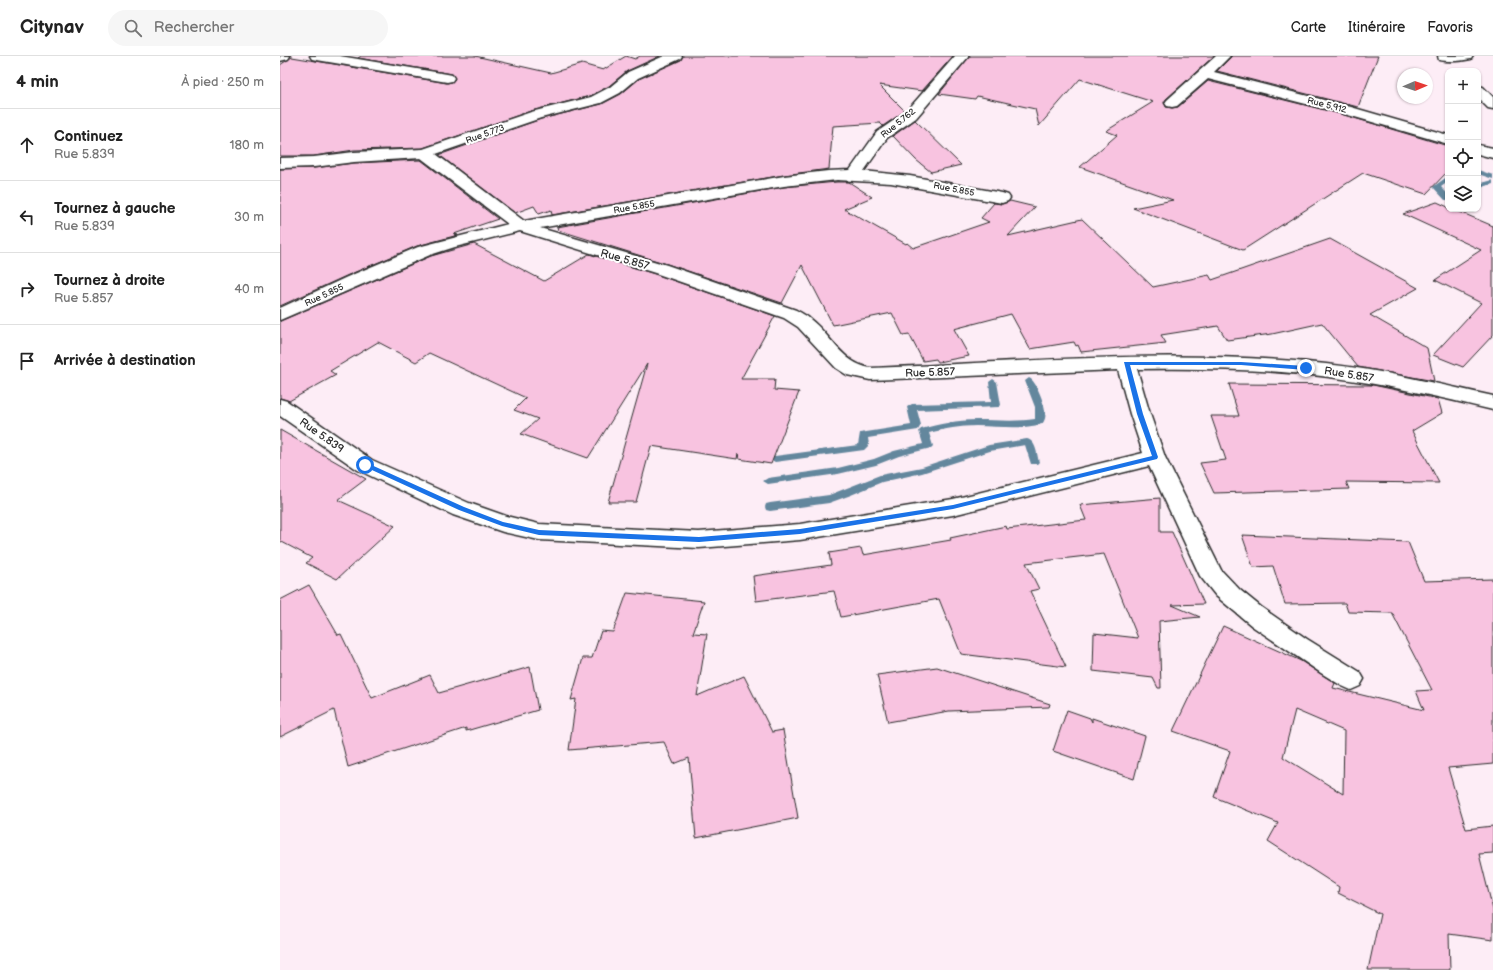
<!DOCTYPE html>
<html lang="fr">
<meta charset="utf-8">
<style>
:root{--surface:#fff;--page:#f6f6f6;--text:#222;--muted:#767676;--line:#e0e0e0}
body{margin:0;font-family:"Balsamiq Sans",sans-serif;background:var(--page);color:var(--text)}
.controls{position:absolute;right:12px;top:12px;display:grid;overflow:hidden;border-radius:8px;box-shadow:0 1px 3px #0004}
.controls button{width:36px;height:36px;display:grid;place-items:center;padding:0;border:0;border-bottom:1px solid var(--line);background:var(--surface);color:var(--text);font:20px sans-serif}
.compass{position:absolute;left:1117px;top:12px;width:36px;height:36px;border-radius:50%;background:var(--surface);box-shadow:0 1px 3px #0004;rotate:88deg}
.stop{position:absolute;width:12px;height:12px;margin:-9px;border:3px solid #1a73e8;border-radius:50%;background:#fff}
.stop.end{background:#1a73e8;border-color:#fff;box-shadow:0 1px 4px #0008}
.list{margin:0;padding:0;list-style:none}
h2{display:flex;justify-content:space-between;align-items:center;height:52px;margin:0;padding:0 16px;font-size:17px}
h2 small{font-size:13px;font-weight:400;color:var(--muted)}
.list li{display:grid;grid-template-columns:26px 1fr auto;gap:12px;align-items:center;box-sizing:border-box;height:72px;padding:0 16px;border-top:1px solid var(--line)}
.list b{display:block;font-size:15px;white-space:nowrap}
.list p{margin:0;font-size:13px;white-space:nowrap;color:var(--muted)}
.list em{font-size:13px;font-style:normal;color:var(--muted)}
.icon{flex:none;width:22px;height:22px;fill:none;stroke:currentColor;stroke-width:2;stroke-linecap:round;stroke-linejoin:round}
.map{position:relative;flex:none;width:1213px;height:914px;overflow:hidden}
header{display:flex;align-items:center;gap:24px;box-sizing:border-box;height:56px;padding:0 20px;background:var(--surface);border-bottom:1px solid var(--line)}
header strong{font-size:19px}
nav{display:flex;gap:22px;margin-inline-start:auto;font-size:14px}
.search{width:280px;height:36px;background:var(--page);display:flex;align-items:center;gap:10px;box-sizing:border-box;padding:0 14px;border-radius:22px;color:var(--muted);font-size:15px}
main{display:flex}
aside{flex:1;background:var(--surface)}
.map>svg:first-child{display:block}
</style>
<header>
<strong>Citynav</strong>
<div class="search"><svg class="icon" aria-label="search" viewBox="0 0 24 24"><circle cx="10" cy="10" r="6"/><path d="M15 15l6 6"/></svg>Rechercher</div>
<nav><a>Carte</a><a>Itinéraire</a><a>Favoris</a></nav>
</header>
<main>
<aside>
<h2>4 min<small>À pied · 250 m</small></h2>
<ul class="list">
<li><svg class="icon" aria-label="ahead" viewBox="0 0 24 24"><path d="M12 20V5M6 11l6-6 6 6"/></svg><div><b>Continuez</b><p>Rue 5.839</p></div><em>180 m</em></li>
<li><svg class="icon" aria-label="left" viewBox="0 0 24 24"><path d="M17 20v-9H6M10 6l-5 5 5 5"/></svg><div><b>Tournez à gauche</b><p>Rue 5.839</p></div><em>30 m</em></li>
<li><svg class="icon" aria-label="right" viewBox="0 0 24 24"><path d="M7 20v-9h11M14 6l5 5-5 5"/></svg><div><b>Tournez à droite</b><p>Rue 5.857</p></div><em>40 m</em></li>
<li><svg class="icon" aria-label="arrive" viewBox="0 0 24 24"><path d="M6 21V4h12l-3 4 3 4H6"/></svg><div><b>Arrivée à destination</b></div></li>
</ul>
</aside>
<div class="map">
<svg width="1213" height="914" viewBox="0 0 1213 914">
<rect width="100%" height="100%" fill="#fdedf6"/>
<filter id="ink" filterUnits="userSpaceOnUse"><feTurbulence type="fractalNoise" baseFrequency=".025" numOctaves="2"/><feDisplacementMap in="SourceGraphic" scale="8" xChannelSelector="R" yChannelSelector="G"/><feConvolveMatrix kernelMatrix="1 2 1 2 8 2 1 2 1" color-interpolation-filters="sRGB"/></filter>
<g filter="url(#ink)">
<g fill="none" stroke-linecap="round" stroke-linejoin="round">
<g fill="#64879d" fill-rule="evenodd">
<polygon points="1198,114 1213,119 1213,123 1198,118"/>
<polygon points="1168,120 1168,126 1161,131 1168,138 1168,144 1165,144 1153,131"/>
<polygon points="1213,124 1213,128 1205,130 1198,134 1198,128"/>
<path d="M749,322C756,324 765,349 765,356C766,361 765,364 762,368C741,374 718,370 696,370C680,370 665,373 649,377L653,390L651,392L619,400L596,409L558,418L488,428L483,425L488,422L558,412L594,403L614,395L643,388L639,375L641,373C659,368 678,364 696,364C716,364 736,366 755,363V351L745,325Z"/>
<polygon points="713,323 717,326 721,349 719,351 637,354 641,369 638,374 588,382 589,389 584,394 495,406 490,403 495,400 578,389 580,377 631,369 627,351 632,348 711,346 709,326"/>
<path d="M747,383C756,385 757,398 759,406L757,408H751L745,389L710,395L642,417L602,426L571,439L549,447L490,455L486,454L485,451L486,448L490,447L549,439L600,419L642,411L709,389Z"/>
</g>
</g>
<g fill="#f8c3e0" stroke="#2b2b2b" fill-rule="evenodd">
<polygon points="81,0 195,0 271,17 302,8 323,14 346,0 355,3 360,0 380,0 347,15 329,30 310,40 251,55 143,92 74,94 34,100 0,100 0,9 12,1 167,27 172,26 175,23 172,18 78,2"/>
<polygon points="403,0 673,0 642,35 599,29 625,55 603,70 600,67 553,70 549,113 504,119 272,159 271,154 259,158 254,150 235,157 159,99 261,63 322,48 341,38 359,23 401,4"/>
<polygon points="690,0 934,0 886,43 884,46 886,51 892,52 898,51 928,25 1061,58 1168,90 1168,115 1146,138 1083,117 963,194 853,152 893,144 800,111 837,79 826,75 873,46 800,23 759,70 755,53 697,40 695,43 659,38"/>
<polygon points="952,0 1098,0 1078,51 937,15"/>
<polygon points="635,64 681,109 651,116 636,104 613,80"/>
<polygon points="141,104 218,163 174,178 178,179 137,190 66,220 0,250 0,113 34,112 74,107"/>
<polygon points="557,126 569,126 592,141 564,153 626,188 627,187 633,192 709,166 701,162 714,147 722,148 730,145 755,151 728,180 802,163 873,231 929,219 932,224 1050,183 1138,232 1090,259 1147,292 1154,325 1078,311 1042,267 992,278 947,284 938,270 881,279 886,287 801,296 798,289 796,290 794,286 750,293 731,258 674,273 689,300 658,306 656,303 643,305 629,278 623,279 612,257 553,269 522,209 502,247 387,208 278,174 277,171 504,131"/>
<polygon points="1157,146 1168,151 1168,153 1173,153 1213,170 1213,279 1183,311 1153,299 1201,247 1155,224 1201,194 1123,158"/>
<polygon points="194,188 264,225 309,198 375,218 495,260 461,323 495,323 494,334 519,336 491,408 459,403 458,397 457,403 371,390 356,446 328,446 367,308 308,402 241,378 258,363 234,354 246,342 149,297 136,306 98,286 50,315 56,319 9,345 0,342 0,265 151,200"/>
<polygon points="949,328 1093,329 1158,343 1162,357 1132,375 1159,427 1066,426 1069,433 934,437 920,407 946,404 931,360 959,360"/>
<polygon points="0,374 86,423 58,444 115,470 57,523 26,507 32,502 0,485"/>
<polygon points="880,442 880,476 892,476 924,548 892,549 920,561 879,565 881,632 878,632 873,622 813,615 814,577 858,582 824,498 746,507 759,533 750,535 786,611 681,598 659,543 561,561 554,535 476,545 473,520 551,509 549,497 581,492 583,499 671,484 670,482 726,470 727,473 806,464 800,449"/>
<path d="M962,479L1128,486L1144,525L1213,523V708L1168,712L1186,773L1213,770V797L1199,798L1213,854V884L1169,878L1170,914H1088L1100,858L1058,837L1059,831L988,785L998,767L934,741L950,695L893,675L943,570L1021,605L1055,627L1053,632L1144,654L1136,635L1152,634L1112,557L1068,556L1065,547L1005,548L993,510L973,511ZM1015,654L1064,675L1063,738L1003,701Z"/>
<polygon points="29,529 58,579 61,578 92,642 150,619 159,637 250,611 258,654 186,675 186,672 68,711 54,654 0,681 0,544"/>
<polygon points="347,537 424,545 413,577 427,578 417,640 464,620 492,676 503,674 518,762 416,782 409,702 394,708 384,686 289,694 296,643 291,644 303,602 312,602 321,575 333,576"/>
<polygon points="657,611 770,648 769,651 669,655 608,666 597,619"/>
<polygon points="787,654 810,662 812,666 812,662 865,680 854,723 773,695"/>
</g>
<g fill="none" stroke-linecap="round" stroke-linejoin="round">
<defs>
<g id="street">
<polygon points="0,0 10,0 8,3 0,5"/>
<polygon points="30,0 60,0 167,18 172,19 174,22 172,25 167,26 37,4 32,3"/>
<path d="M384,0H402L400,3L358,22L340,37L321,47L261,62L156,98L244,165L504,120L548,115L570,114L597,76L626,56L675,0H689L636,62L607,82L584,115L630,120L722,137L728,139L730,142L728,145L722,147L611,127L557,124L504,130L260,172L387,209L516,254C521,257 526,259 530,263C551,279 562,307 590,312C742,306 895,292 1046,308C1102,314 1158,328 1213,340V354C1159,341 1104,328 1049,321C986,313 921,312 857,313L870,358L885,401L941,514L960,534L981,551L1027,583L1080,616L1084,623L1080,630L1071,634L1062,630L1041,617L972,570L936,540L920,520L869,410L673,459L520,484L419,492L259,484L223,476L173,459L78,414L0,360V343L7,345L92,404L189,447L226,460L259,468L419,476L520,468L673,443L863,397L850,358L838,314L590,324L567,319L556,312L518,271L504,262L375,217L240,175L175,191L150,199L0,264V252L67,221L138,191L228,168L141,102L74,106L34,111L0,112V102L34,101L74,96L143,93L251,56L311,41L330,31L348,16Z"/>
<polygon points="936,0 950,0 934,16 1071,51 1168,79 1168,88 1061,57 928,23 897,50 892,51 887,50 885,47 887,44"/>
<path d="M1158,0H1193L1191,3C1181,5 1169,6 1159,4Z"/>
<polygon points="1198,30 1203,31 1213,41 1213,53 1208,52 1198,42"/>
<polygon points="1198,89 1213,92 1213,102 1198,98"/>
</g>
</defs>
<use href="#street" stroke="#2b2b2b" stroke-width="3"/>
<use href="#street" fill="#fff" fill-rule="evenodd"/>
</g>
</g>
<polygon fill="#1a73e8" points="844,306 961,306 1026,310 1029,312 1026,314 961,309 850,309 863,358 878,401 877,403 673,453 520,478 419,486 259,479 222,470 179,454 81,409 82,407 87,407 184,451 223,466 259,474 419,481 520,473 673,449 872,400 857,358"/>
<g text-anchor="middle" stroke-width="4" stroke-linejoin="round" paint-order="stroke">
<g font-size="9" fill="#2b2b2b" stroke="#fff">
<text transform="translate(1047 49) rotate(14)" y="3">Rue 5.912</text>
<text transform="translate(618 67) rotate(-39)" y="3">Rue 5.762</text>
<text transform="translate(205 78) rotate(-20)" y="3">Rue 5.773</text>
<text transform="translate(674 133) rotate(11)" y="3">Rue 5.855</text>
<text transform="translate(354 151) rotate(-10)" y="3">Rue 5.855</text>
<text transform="translate(44 239) rotate(-25)" y="3">Rue 5.855</text>
</g>
<g font-size="11" fill="#2b2b2b" stroke="#fff">
<text transform="translate(345 203) rotate(16)" y="4">Rue 5.857</text>
<text transform="translate(650 316) rotate(-2)" y="4">Rue 5.857</text>
<text transform="translate(1069 318) rotate(9)" y="4">Rue 5.857</text>
<text transform="translate(42 379) rotate(35)" y="4">Rue 5.839</text>
</g>
</g>
</svg>
<div class="controls">
<button>+</button>
<button>−</button>
<button><svg class="icon" aria-label="locate" viewBox="0 0 24 24"><circle cx="12" cy="12" r="6"/><path d="M12 2v4M12 18v4M2 12h4M18 12h4"/></svg></button>
<button><svg class="icon" aria-label="layers" viewBox="0 0 24 24"><path d="M12 4l9 5-9 5-9-5zM3 14l9 5 9-5"/></svg></button>
</div>
<svg class="compass" viewBox="-18 -18 36 36"><path d="M0-13l5 13h-10z" fill="#e53935"/><path d="M0 13l5-13h-10z" fill="#767676"/></svg>
<div class="stop" style="left:85px;top:409px"></div>
<div class="stop end" style="left:1026px;top:312px"></div>
</div>
</main>
